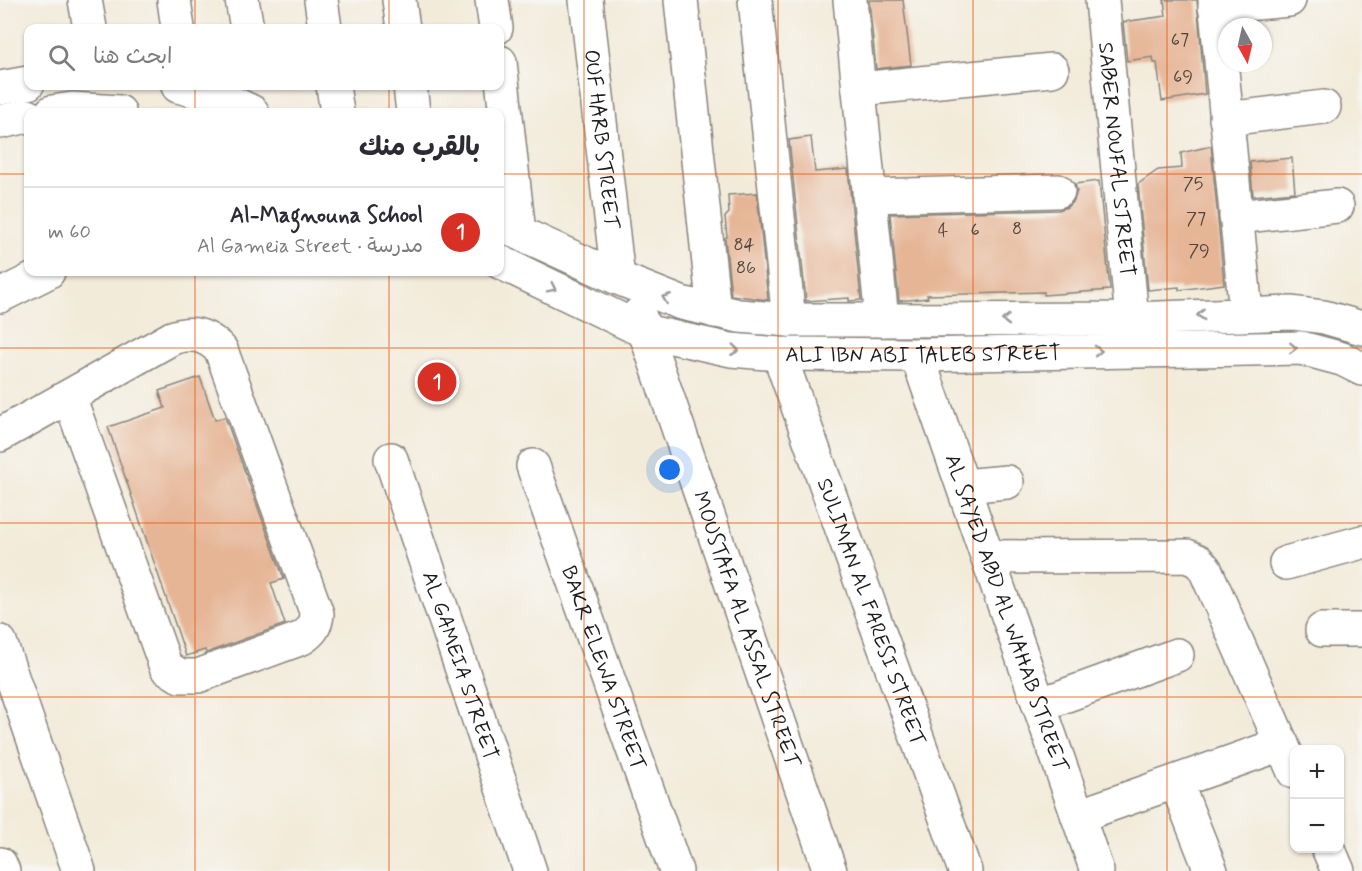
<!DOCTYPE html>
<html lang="ar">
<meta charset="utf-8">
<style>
:root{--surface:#fff;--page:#f2f2f3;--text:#2b2b33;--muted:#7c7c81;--line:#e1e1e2;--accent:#d93025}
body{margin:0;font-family:Mynerve,"Playpen Sans Arabic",sans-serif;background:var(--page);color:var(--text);direction:rtl}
.controls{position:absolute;right:18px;bottom:18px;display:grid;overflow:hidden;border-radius:12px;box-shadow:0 2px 4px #0004}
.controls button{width:54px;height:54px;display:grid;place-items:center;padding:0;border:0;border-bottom:2px solid var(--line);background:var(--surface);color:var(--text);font:30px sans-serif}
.compass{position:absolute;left:1218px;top:18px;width:54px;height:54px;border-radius:50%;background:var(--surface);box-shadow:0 2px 4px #0004;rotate:172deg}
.you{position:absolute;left:670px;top:470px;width:21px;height:21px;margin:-15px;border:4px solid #fff;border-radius:50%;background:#1a73e8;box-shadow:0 0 0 9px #1a73e833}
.badge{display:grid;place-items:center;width:39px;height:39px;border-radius:50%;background:var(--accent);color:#fff;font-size:20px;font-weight:700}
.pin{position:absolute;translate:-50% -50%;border:3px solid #fff;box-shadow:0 2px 6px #0006}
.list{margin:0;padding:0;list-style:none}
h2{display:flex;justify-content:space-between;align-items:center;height:78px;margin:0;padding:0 24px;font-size:26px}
h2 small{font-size:20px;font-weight:400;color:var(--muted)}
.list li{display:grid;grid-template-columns:39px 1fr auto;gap:18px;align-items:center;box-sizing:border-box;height:90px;padding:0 24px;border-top:2px solid var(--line)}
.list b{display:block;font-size:22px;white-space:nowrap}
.list p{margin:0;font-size:20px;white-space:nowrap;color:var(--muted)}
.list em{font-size:20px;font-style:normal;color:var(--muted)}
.icon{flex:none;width:33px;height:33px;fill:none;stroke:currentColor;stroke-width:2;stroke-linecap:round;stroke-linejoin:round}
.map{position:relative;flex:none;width:1362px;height:871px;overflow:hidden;direction:ltr}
.search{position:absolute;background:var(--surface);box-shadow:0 2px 4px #0004;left:24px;top:24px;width:480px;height:66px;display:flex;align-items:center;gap:15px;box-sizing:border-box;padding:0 21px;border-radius:12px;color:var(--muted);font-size:22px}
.panel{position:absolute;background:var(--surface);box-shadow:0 2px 4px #0004;left:24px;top:108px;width:480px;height:168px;border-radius:12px;direction:rtl}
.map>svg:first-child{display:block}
</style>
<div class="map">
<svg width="1362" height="871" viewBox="0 0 1362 871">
<rect width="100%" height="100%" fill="#f6f6f2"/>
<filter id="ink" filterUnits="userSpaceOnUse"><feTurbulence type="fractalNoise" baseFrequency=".0167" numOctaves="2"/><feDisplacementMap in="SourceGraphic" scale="12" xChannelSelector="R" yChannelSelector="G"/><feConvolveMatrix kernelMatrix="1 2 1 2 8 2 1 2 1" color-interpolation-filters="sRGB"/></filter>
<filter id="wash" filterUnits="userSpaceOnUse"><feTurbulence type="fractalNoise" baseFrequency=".008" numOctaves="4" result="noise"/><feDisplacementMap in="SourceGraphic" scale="24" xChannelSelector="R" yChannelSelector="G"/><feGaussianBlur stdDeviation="1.35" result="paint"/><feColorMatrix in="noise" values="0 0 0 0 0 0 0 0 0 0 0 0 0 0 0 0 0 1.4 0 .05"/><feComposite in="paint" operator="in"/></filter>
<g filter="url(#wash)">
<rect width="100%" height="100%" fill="#f3ebda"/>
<g id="blocks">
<g fill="#e6b596">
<polygon points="869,0 903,0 911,65 876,69"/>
<polygon points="1164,0 1197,0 1205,94 1162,101 1157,63 1154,63 1153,57 1127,61 1123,22 1166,16"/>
<polygon points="811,137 815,172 848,169 861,300 849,301 849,298 806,301 789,140"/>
<polygon points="1211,146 1224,284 1179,290 1179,287 1148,290 1138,184 1158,170 1182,168 1181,153"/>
<polygon points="1292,158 1295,192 1253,196 1250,162"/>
<polygon points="1099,181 1110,290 1044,295 1044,292 927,295 928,298 899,301 890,214 1059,210 1067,207 1074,200 1077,191 1075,184"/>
<polygon points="757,193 768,300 731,295 725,238 727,237 725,217 729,213 728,195"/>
<polygon points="200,377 215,420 225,417 284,579 271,583 285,624 206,653 205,650 186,656 108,427 165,408 159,391"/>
</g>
</g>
</g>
<g filter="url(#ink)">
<use href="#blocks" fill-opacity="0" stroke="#88847b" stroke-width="1.5"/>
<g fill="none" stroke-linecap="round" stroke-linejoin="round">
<defs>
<g id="minor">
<polyline points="85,0 90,28"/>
<polyline points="174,0 178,28"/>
<polyline points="242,0 247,28"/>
<polyline points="321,0 325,28"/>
<polyline points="399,0 403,28"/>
<polyline points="492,0 496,28"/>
<path id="s1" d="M586,0L618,278"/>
<polyline points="681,0 714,311"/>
<polyline points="755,0 789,320"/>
<polyline points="850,0 882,320"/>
<path id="s2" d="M1102,0L1132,319"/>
<polyline points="1215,0 1246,313"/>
<polyline points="1215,7 1289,0"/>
<polyline points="500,62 519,233"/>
<polyline points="178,86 225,99 252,112"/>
<polyline points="333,86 337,112"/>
<polyline points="410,86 413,112"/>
<polyline points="0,88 28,83"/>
<polyline points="859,89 1052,70"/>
<polyline points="52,112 72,109 119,112"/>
<polyline points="1226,119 1324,107"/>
<polyline points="0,122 28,116"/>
<polyline points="869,196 1058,191"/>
<polyline points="1236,217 1337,206"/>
<polyline points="500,224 618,278 681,303 739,316 789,320 882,320 1132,319 1292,313 1324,317 1362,328"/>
<path id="s3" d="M500,262L644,331L731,350L779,354L917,355L1301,348L1342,359L1362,369"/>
<polyline points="0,296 48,272"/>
<path id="s4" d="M639,314L830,871"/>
<path id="s5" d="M779,354L965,871"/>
<path id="s6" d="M917,355L1097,871"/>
<path d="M0,435L172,338C191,331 207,335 221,350L317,614C316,626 311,632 302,638L198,676H180L166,667L69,396"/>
<path id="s7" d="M391,459L530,871"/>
<path id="s8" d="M533,466L676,871"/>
<polyline points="963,486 1007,482"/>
<polyline points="988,557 1187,556 1198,561 1205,569 1294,772"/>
<polyline points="1286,563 1362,542"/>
<polyline points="1322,630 1362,630"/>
<polyline points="0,642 79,871"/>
<polyline points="1039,705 1177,655"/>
<polyline points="1176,782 1211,871"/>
<polyline points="1078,816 1282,744"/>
<polyline points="1328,848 1338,871"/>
</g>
<polyline id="highway" points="0,864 3,871"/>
</defs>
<use href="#minor" stroke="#88847b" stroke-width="36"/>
<use href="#highway" stroke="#88847b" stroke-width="36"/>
<use href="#minor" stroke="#fff" stroke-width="33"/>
<use href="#highway" stroke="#fff" stroke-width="33"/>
</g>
<defs><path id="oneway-chevron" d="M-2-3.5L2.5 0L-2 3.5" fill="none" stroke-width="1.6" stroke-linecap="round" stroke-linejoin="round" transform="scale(1.5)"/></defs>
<g stroke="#999">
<use href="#oneway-chevron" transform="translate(552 288) rotate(26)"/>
<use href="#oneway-chevron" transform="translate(666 298) rotate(-158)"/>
<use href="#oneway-chevron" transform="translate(1201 315) rotate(177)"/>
<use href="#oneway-chevron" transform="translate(1006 320) rotate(180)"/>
<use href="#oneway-chevron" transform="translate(1293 348) rotate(2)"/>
<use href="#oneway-chevron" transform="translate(735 350) rotate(7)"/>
<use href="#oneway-chevron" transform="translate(1098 351) rotate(-1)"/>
</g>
</g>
<path fill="none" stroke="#e8590c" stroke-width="1.5" stroke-opacity="0.55" d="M195,0V28M389,0V28M584,0V871M778,0V871M973,0V871M1167,0V871M195,86V112M389,86V112M0,174H28M500,174H1362M195,272V871M389,272V871M0,348H1362M0,523H1362M0,697H1362"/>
<g text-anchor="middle" stroke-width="4.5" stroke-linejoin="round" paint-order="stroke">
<g font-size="18" fill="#4e423a">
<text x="1180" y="45">67</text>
<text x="1183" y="82">69</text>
<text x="1193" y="189">75</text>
<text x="1196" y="224">77</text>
<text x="1017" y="234">8</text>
<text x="975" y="235">6</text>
<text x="943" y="236">4</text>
<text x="744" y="250">84</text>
<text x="1199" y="256">79</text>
<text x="746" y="273">86</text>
</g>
<g font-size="21" fill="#1c1c1c" stroke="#f6f6f2">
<text dy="7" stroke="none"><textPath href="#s1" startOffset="140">OUF HARB STREET</textPath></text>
<text dy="7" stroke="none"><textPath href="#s2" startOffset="160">SABER NOUFAL STREET</textPath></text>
<text dy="7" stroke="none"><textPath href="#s3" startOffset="441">ALI IBN ABI TALEB STREET</textPath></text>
<text dy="7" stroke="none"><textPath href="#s5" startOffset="274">SULIMAN AL FARESI STREET</textPath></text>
<text dy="7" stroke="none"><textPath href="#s6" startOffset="273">AL SAYED ABD AL WAHAB STREET</textPath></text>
<text dy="7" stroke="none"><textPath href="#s4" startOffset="333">MOUSTAFA AL ASSAL STREET</textPath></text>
<text dy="7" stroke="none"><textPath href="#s7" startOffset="218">AL GAMEIA STREET</textPath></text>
<text dy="7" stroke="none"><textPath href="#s8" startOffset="214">BAKR ELEWA STREET</textPath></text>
</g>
</g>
</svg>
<div class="controls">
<button>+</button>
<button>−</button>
</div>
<svg class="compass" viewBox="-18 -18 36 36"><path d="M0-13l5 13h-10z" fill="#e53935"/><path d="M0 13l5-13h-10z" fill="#7c7c81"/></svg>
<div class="you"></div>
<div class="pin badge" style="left:437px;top:382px">1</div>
<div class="search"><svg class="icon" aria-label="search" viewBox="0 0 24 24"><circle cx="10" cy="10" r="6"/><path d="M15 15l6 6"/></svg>ابحث هنا</div>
<section class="panel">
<h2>بالقرب منك<small></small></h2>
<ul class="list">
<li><span class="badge">1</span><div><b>Al-Magnouna School</b><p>مدرسة · Al Gameia Street</p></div><em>60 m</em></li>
</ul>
</section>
</div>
